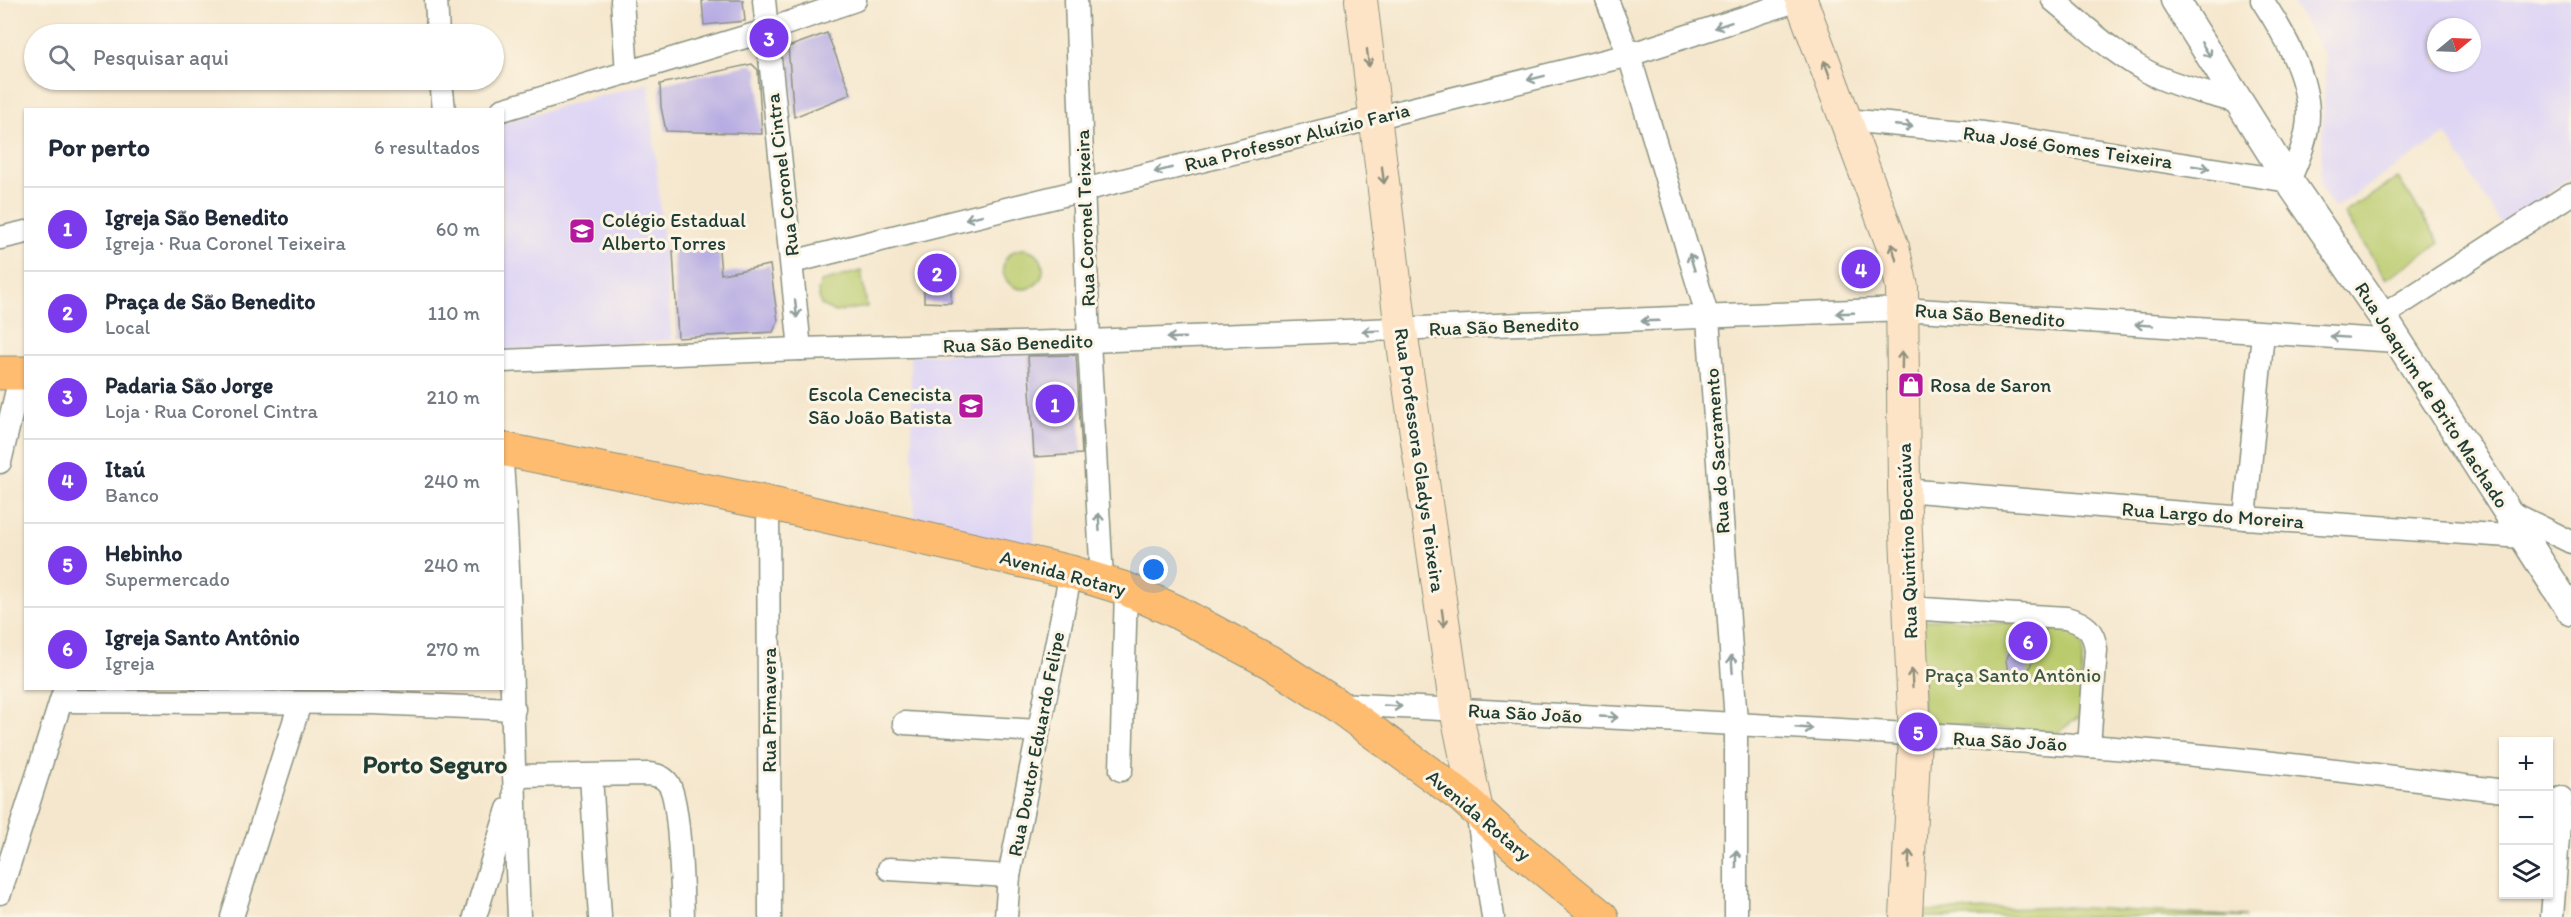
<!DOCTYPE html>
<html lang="pt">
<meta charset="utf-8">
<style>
:root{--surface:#fff;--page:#f6f6f7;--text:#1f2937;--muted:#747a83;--line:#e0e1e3;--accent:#7c3aed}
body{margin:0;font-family:Itim,sans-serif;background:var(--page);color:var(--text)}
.controls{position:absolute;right:18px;bottom:18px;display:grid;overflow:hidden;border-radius:0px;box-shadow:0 2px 4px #0004}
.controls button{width:54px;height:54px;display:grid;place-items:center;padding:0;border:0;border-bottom:2px solid var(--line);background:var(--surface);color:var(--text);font:30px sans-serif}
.compass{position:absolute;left:2427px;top:18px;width:54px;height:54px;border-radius:50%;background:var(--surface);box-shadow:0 2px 4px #0004;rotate:71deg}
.you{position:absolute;left:1154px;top:570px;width:21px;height:21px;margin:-15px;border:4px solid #fff;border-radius:50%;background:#1a73e8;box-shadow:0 0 0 9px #1a73e833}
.badge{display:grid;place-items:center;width:39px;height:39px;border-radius:50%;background:var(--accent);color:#fff;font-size:20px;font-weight:700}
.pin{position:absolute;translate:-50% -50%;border:3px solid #fff;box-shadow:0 2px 6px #0006}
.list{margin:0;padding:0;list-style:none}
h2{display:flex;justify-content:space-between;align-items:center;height:78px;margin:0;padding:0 24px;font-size:26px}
h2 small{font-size:20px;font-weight:400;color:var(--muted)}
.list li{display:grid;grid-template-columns:39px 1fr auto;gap:18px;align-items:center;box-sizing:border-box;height:84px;padding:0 24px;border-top:2px solid var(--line)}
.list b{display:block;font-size:22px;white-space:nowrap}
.list p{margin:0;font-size:20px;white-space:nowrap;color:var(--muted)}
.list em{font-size:20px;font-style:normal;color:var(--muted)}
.icon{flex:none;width:33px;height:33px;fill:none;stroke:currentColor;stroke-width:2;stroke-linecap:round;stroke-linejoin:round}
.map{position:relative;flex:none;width:2571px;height:917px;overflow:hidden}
.search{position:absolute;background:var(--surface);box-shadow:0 2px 4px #0004;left:24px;top:24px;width:480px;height:66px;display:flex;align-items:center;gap:15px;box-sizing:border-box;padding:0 21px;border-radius:33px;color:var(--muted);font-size:22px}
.panel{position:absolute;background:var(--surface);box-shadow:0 2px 4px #0004;left:24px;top:108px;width:480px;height:582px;border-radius:0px}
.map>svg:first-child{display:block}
</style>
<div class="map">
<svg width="2571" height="917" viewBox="0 0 2571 917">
<rect width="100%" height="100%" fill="#fcf5e5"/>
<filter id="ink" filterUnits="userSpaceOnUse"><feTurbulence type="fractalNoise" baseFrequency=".0167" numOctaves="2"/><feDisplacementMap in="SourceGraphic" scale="12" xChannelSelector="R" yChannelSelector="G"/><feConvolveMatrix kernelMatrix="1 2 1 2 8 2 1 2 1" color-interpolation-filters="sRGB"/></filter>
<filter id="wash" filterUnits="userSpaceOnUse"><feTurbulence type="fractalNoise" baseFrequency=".008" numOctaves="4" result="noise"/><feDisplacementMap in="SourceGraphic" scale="24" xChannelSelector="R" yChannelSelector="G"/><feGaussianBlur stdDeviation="1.35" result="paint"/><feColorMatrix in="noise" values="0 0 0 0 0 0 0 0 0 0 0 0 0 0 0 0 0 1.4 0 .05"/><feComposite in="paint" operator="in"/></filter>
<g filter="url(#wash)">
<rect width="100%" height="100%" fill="#f5e7cd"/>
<g fill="#ded5f5" fill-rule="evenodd">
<path d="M2291,0H2571V177L2501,224L2446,134L2334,208L2320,186L2326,57ZM2436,27H2472V63H2436Z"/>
<polygon points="649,83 672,340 503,351 503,122"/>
<polygon points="1027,353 1034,457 1034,550 915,524 910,355"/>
</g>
<g fill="#bacb6d" stroke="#6c8450" stroke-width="1.5">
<polygon points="2398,178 2440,243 2386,279 2344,213"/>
<circle cx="1023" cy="269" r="20"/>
<polygon points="861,271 867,307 835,312 821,305 818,291 821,282"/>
<polygon points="1943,618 2074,628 2083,647 2079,717 2057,733 1923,723 1918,622"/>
<polygon points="2066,907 2246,917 1918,917 1918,911"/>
</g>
<g id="blocks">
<g fill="#b4a9e3">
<polygon points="702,0 743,0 745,21 704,25"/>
<polygon points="827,33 851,94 794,117 788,47"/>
<polygon points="752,64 758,70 762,134 666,131 661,107 660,84"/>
<polygon points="719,250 721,274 770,265 778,321 773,332 678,338 673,251"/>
<polygon points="924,286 951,286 951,303 924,302"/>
<polygon points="1076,355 1082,454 1034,457 1028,356"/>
<polygon points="2021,629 2046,630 2024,680 2008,672 2006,660"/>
</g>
</g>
</g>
<g filter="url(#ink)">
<use href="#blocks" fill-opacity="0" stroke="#8a9280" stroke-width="1.5"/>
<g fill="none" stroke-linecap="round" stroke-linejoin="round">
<defs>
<g id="minor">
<polyline points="436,0 438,34"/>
<polyline points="622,0 627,73"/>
<polyline points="764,0 800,349"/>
<polyline points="1076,0 1089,341 1102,580"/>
<polyline points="1607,0 1629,55 1708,318 1736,722 1736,917"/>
<path d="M2053,0C2086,27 2119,59 2158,77C2184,88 2211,95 2238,102"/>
<polyline points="441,80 444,110"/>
<polyline points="502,110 765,31 855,0"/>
<path d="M1846,120L1985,133L2289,181C2298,160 2308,138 2308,115C2308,75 2283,32 2262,0"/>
<polyline points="0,238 26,232"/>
<polyline points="792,262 1629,55 1799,0"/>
<polyline points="2382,316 2571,194"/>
<polyline points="502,361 800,349 1089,341 1903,309 2397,341"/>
<polyline points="0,462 21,373"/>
<path d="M502,463C513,614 512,766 519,917"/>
<polyline points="1904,490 2245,518 2523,537"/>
<polyline points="768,503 770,917"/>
<polyline points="2508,511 2571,542"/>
<polyline points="2245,518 2263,333"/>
<path d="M1908,608L2066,618C2085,623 2094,630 2096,650L2089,746"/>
<polyline points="61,701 372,703 514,709"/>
<path d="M1336,704C1587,716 1837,728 2088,746C2227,756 2365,773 2504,791"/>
<polyline points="904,723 1038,731"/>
<polyline points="1121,770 1126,589"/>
<path d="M514,776L648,774C656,775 663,776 668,783C680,798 682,893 683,917"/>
<polyline points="591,776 600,917"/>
<polyline points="1477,811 1493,917"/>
<polyline points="889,869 1009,876"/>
<polyline points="0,893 65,688"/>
<polyline points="232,917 300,703"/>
<polyline points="475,917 508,809"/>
<polyline points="1006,917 1009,876 1071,572"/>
<polyline points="2552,917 2561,798"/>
</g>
<polyline id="tertiary" points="2175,0 2289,181 2382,316 2571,611"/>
<g id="secondary">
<polyline points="1361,0 1401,330 1456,710 1477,811"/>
<polyline points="1801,0 1893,247 1902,287 1904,490 1915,736 1906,917"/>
</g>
<g id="primary">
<polyline points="0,373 26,373"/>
<polyline points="502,449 768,503 1071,572 1126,589 1175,611 1270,662 1335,704 1462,797 1514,845 1602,917"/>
</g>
</defs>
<use href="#minor" stroke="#8a9280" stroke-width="25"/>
<use href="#tertiary" stroke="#8a9280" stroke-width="31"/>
<use href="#secondary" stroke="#8a9280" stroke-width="34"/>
<use href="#primary" stroke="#8a9280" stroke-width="35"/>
<use href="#minor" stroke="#fff" stroke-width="22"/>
<use href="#tertiary" stroke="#fff" stroke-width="28"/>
<use href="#secondary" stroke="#fee4c6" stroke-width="32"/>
<use href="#primary" stroke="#fdbc70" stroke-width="33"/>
</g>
<defs><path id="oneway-shaft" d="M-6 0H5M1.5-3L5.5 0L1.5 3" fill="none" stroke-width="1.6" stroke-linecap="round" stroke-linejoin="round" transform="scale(1.5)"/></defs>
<g stroke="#8f9e9a">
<use href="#oneway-shaft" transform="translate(1723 25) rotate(162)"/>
<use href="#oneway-shaft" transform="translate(2206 50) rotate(58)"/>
<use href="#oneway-shaft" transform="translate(1536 78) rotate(166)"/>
<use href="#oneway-shaft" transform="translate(1904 126) rotate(5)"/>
<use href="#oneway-shaft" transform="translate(2201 167) rotate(9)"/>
<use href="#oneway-shaft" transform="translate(1163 170) rotate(166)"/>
<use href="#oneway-shaft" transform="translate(974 217) rotate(166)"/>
<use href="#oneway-shaft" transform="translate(1692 262) rotate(-107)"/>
<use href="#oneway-shaft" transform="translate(796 309) rotate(84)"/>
<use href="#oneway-shaft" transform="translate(1845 313) rotate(178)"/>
<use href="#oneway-shaft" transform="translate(1650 321) rotate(178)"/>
<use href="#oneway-shaft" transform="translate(2144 325) rotate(-176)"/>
<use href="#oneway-shaft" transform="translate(1371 331) rotate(178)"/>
<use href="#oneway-shaft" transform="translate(2339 337) rotate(-176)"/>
<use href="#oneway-shaft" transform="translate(1176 338) rotate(178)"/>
<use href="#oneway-shaft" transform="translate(1099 522) rotate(-93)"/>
<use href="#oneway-shaft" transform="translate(1732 664) rotate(-94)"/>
<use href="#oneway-shaft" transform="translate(1393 706) rotate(3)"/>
<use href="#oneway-shaft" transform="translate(1609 717) rotate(3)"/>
<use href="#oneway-shaft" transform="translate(1804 728) rotate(4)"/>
<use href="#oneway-shaft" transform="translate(1736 859) rotate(-90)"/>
</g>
<g stroke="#8e907d">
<use href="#oneway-shaft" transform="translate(1368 58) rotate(83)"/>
<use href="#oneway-shaft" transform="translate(1827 69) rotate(-110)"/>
<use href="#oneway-shaft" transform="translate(1383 175) rotate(83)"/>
<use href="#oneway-shaft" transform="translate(1894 252) rotate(-105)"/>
<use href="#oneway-shaft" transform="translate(1902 360) rotate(-89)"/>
<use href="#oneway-shaft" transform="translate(1443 618) rotate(82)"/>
<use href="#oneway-shaft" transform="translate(1912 678) rotate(-93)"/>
<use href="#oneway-shaft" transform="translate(1909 859) rotate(-87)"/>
</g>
</g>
<defs>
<symbol id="school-square" viewBox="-11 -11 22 22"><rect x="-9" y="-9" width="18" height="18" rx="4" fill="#b5179e" stroke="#fcf5e5"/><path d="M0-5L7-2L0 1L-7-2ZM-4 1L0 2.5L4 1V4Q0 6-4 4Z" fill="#fff"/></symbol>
<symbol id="shop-square" viewBox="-11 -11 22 22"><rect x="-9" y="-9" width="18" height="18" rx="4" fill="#b5179e" stroke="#fcf5e5"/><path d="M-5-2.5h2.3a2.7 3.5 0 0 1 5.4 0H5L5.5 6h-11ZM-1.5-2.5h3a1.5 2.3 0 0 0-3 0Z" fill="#fff"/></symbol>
</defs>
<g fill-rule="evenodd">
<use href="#school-square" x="567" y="216" width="30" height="30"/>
<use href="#shop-square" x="1896" y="370" width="30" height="30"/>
<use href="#school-square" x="956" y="391" width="30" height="30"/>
</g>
<g text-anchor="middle" stroke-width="6" stroke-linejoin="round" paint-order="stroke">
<g font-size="20" fill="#1f3d34" stroke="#fcf5e5">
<text transform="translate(1297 137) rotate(-14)" y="7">Rua Professor Aluízio Faria</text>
<text transform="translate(2068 147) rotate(8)" y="7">Rua José Gomes Teixeira</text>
<text transform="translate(782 175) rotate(-97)" y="7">Rua Coronel Cintra</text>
<text transform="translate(1085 218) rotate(-92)" y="7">Rua Coronel Teixeira</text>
<text transform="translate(1990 315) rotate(4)" y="7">Rua São Benedito</text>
<text transform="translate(1504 326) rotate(-2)" y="7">Rua São Benedito</text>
<text transform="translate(1018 343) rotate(-2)" y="7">Rua São Benedito</text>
<text transform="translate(2432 395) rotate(57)" y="7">Rua Joaquim de Brito Machado</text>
<text transform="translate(1717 451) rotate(-94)" y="7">Rua do Sacramento</text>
<text transform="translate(1420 460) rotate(82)" y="7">Rua Professora Gladys Teixeira</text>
<text transform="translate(2213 515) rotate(4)" y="7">Rua Largo do Moreira</text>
<text transform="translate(1907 541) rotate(-92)" y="7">Rua Quintino Bocaiúva</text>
<text transform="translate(1063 573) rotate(15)" y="7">Avenida Rotary</text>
<text transform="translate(769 710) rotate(-90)" y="7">Rua Primavera</text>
<text transform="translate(1525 713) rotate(3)" y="7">Rua São João</text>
<text transform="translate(2010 741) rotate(3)" y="7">Rua São João</text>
<text transform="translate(1036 744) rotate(-79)" y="7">Rua Doutor Eduardo Felipe</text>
<text transform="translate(1479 815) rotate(40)" y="7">Avenida Rotary</text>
</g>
<g font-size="20" fill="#1f3d34" stroke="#fcf5e5" text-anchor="start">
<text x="602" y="227">Colégio Estadual<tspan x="602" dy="23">Alberto Torres</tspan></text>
<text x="1930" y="392">Rosa de Saron</text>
<text x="952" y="401" text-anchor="end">Escola Cenecista<tspan x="952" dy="23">São João Batista</tspan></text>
</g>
<g font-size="20" fill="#3e593f" stroke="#fcf5e5">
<text x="2013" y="682">Praça Santo Antônio</text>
</g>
<g font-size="26" font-weight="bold" fill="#1f3d34" stroke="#fcf5e5">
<text x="435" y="773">Porto Seguro</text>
</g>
</g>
</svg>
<div class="controls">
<button>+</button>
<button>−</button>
<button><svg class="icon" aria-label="layers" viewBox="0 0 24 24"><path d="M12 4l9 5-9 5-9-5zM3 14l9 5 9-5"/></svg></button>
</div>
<svg class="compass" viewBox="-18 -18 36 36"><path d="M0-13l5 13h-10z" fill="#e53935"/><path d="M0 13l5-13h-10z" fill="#747a83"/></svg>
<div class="you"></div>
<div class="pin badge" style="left:1055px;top:404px">1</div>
<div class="pin badge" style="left:937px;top:273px">2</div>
<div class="pin badge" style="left:769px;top:38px">3</div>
<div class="pin badge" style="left:1861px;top:269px">4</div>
<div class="pin badge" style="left:1918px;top:732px">5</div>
<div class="pin badge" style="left:2028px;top:641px">6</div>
<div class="search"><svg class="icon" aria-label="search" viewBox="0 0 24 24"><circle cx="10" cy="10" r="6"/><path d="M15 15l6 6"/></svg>Pesquisar aqui</div>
<section class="panel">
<h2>Por perto<small>6 resultados</small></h2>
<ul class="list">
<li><span class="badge">1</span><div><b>Igreja São Benedito</b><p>Igreja · Rua Coronel Teixeira</p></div><em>60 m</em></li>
<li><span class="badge">2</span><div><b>Praça de São Benedito</b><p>Local</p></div><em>110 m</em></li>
<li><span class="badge">3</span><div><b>Padaria São Jorge</b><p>Loja · Rua Coronel Cintra</p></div><em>210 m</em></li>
<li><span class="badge">4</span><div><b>Itaú</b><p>Banco</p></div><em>240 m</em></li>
<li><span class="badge">5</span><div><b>Hebinho</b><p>Supermercado</p></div><em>240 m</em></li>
<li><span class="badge">6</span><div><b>Igreja Santo Antônio</b><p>Igreja</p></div><em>270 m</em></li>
</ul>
</section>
</div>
